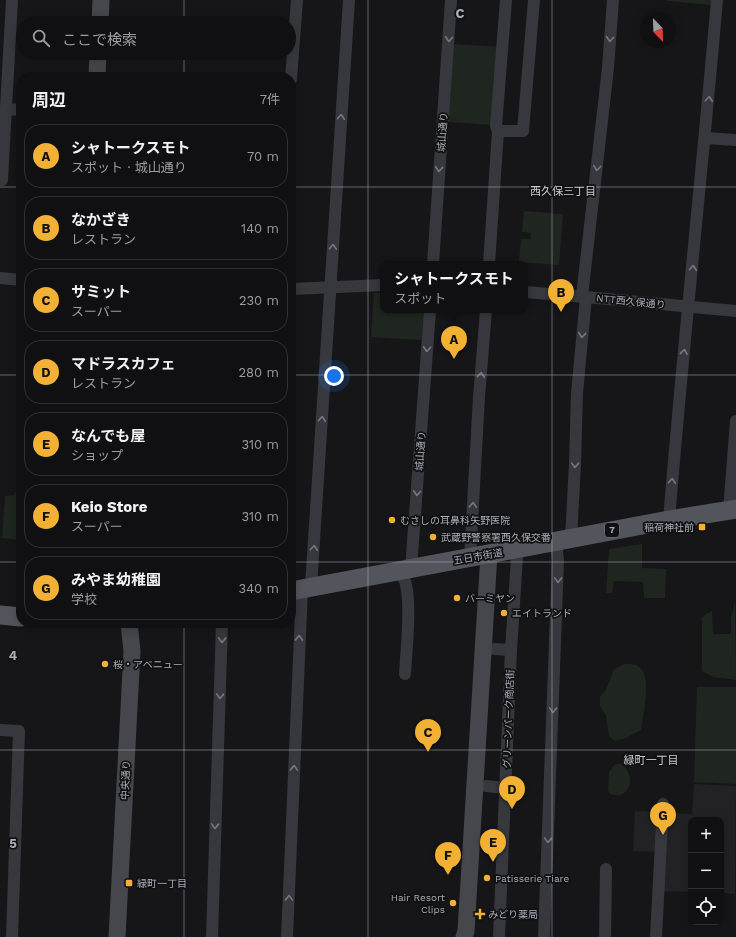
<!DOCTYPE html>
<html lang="ja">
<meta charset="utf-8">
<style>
:root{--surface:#101012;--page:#19191b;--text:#f1f3f6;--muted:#9c9d9f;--line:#303032;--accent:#f2b134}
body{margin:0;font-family:"Work Sans","Noto Sans JP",sans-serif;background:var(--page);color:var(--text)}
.controls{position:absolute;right:12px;bottom:12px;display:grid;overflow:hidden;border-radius:8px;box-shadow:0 2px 10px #0003}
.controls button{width:36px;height:36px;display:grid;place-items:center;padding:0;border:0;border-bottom:1px solid var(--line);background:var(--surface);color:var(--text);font:20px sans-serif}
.compass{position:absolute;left:640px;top:12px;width:36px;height:36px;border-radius:50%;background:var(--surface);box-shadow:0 2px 10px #0003;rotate:157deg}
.you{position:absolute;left:334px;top:376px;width:14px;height:14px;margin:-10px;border:3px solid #fff;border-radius:50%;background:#1a73e8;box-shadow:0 0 0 6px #1a73e833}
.badge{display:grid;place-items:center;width:26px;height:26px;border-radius:50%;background:var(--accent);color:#111;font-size:13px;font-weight:700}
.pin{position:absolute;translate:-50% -33px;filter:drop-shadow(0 1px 2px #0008)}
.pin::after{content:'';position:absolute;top:21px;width:14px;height:12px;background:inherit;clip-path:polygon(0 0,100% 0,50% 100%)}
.popup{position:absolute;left:380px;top:261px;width:148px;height:52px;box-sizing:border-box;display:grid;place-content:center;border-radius:8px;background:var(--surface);filter:drop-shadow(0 1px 3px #0005);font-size:13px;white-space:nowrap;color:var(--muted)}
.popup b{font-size:15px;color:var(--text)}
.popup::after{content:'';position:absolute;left:50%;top:100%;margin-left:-8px;border:8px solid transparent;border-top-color:var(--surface)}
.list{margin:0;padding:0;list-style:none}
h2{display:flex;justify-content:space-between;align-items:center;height:52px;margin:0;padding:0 16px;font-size:17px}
h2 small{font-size:13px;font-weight:400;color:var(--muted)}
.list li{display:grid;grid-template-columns:26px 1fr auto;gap:12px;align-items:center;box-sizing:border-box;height:64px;margin:0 8px 8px;padding:0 8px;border:1px solid var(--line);border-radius:16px}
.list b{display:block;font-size:15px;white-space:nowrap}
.list p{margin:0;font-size:13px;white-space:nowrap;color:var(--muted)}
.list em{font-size:13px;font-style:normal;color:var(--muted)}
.icon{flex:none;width:22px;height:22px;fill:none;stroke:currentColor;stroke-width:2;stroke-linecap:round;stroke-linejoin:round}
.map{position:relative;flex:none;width:736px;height:937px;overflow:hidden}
.search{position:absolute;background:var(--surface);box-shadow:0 2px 10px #0003;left:16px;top:16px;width:280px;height:44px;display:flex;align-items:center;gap:10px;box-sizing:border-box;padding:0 14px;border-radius:22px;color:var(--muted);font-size:15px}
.panel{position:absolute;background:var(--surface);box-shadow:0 2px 10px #0003;left:16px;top:72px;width:280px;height:556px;border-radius:16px}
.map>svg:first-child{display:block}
</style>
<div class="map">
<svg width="736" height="937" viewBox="0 0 736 937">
<rect width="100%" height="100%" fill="#161618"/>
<polygon fill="#222225" points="694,784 736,786 735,894 721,893 721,820 691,820 691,892 656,891 658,852 633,851 635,811 692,814"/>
<g fill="#1e261f">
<polygon points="667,0 714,0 713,5 667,1"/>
<polygon points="453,44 500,47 494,125 448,122"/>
<polygon points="524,211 563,214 559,265 519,262 521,239 530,239 531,233 522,232"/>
<polygon points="374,293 383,293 383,310 424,310 422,340 371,337"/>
<polygon points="21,480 21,540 2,538 5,496 14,495"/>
<polygon points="642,544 642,568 666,569 665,598 644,598 643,582 614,581 612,593 606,593 609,549"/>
<polygon points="735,603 736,680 713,677 702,671 702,618 706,614 712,611 713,634 731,634 731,617"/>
<path d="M625,664C629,664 635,664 638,666C653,674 643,716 641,730L626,738L615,741L609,736L606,715L600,706V697L606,690L614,669Z"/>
<polygon points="697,687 736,687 736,784 694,782"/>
<path d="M615,764H622C629,771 634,781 627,790C625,792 623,795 620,795C617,796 613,794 610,794L608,790L609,772Z"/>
</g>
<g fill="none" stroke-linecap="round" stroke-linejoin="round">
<g stroke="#37383d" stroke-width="12">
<polyline points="291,79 297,0"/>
<polyline points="5,109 21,110"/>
<polyline points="498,131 523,131 534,0"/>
<polyline points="705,138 736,140"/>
<polyline points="2,180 12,0"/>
<polyline points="433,264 451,0"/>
<polyline points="489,264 498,131 496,126 506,0"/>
<polyline points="0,278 21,280"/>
<polyline points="291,289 383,285"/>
<polyline points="525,292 586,297 736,311"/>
<polyline points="582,296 608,68 613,0"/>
<polyline points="729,510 736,421"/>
<path d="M669,520C683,346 702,173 717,0"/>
<polyline points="571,538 575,464 577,393 586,297"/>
<polyline points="470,558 479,397 486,310"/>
<polyline points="411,569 430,310"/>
<path d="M403,577C413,593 406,653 405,674"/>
<polyline points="311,587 349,0"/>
<polyline points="494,649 511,650"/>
<polyline points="0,730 19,731 12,937"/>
<polyline points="486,786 505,788"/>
<polyline points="212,937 222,623"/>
<polyline points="287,937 302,589"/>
<polyline points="499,937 511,650 517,557"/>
<polyline points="544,937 558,561 556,541"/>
<polyline points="605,937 606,869"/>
<polyline points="656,937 663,804"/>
</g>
<g stroke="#45474d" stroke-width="17">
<polyline points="100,23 101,0"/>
<polyline points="97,77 98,53"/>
<polyline points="117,937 132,651 129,623"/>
<polyline points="464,937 466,931 489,554"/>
</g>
<g stroke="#53555c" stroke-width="19">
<polyline points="291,591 669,520 736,509"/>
<polyline points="0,615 21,617"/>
</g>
</g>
<defs><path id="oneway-chevron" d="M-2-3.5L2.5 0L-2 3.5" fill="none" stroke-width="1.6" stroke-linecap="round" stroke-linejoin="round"/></defs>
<g stroke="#757881">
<use href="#oneway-chevron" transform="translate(449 39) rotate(94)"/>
<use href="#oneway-chevron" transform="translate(610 39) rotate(94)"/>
<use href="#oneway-chevron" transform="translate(709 99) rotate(-85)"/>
<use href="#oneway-chevron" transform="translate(341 117) rotate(-86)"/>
<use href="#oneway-chevron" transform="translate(597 168) rotate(97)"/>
<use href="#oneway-chevron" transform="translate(439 169) rotate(94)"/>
<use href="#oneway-chevron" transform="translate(333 247) rotate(-87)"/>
<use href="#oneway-chevron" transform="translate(693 268) rotate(-85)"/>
<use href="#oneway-chevron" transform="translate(582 335) rotate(96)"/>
<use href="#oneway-chevron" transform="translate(427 349) rotate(93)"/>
<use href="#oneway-chevron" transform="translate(684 352) rotate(-84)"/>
<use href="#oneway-chevron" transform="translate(481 375) rotate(-85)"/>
<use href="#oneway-chevron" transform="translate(322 419) rotate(-86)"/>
<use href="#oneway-chevron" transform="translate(575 465) rotate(92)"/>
<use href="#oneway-chevron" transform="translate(672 481) rotate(-85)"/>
<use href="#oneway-chevron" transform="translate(417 493) rotate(94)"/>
<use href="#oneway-chevron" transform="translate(473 505) rotate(-87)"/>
<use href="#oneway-chevron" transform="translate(314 548) rotate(-86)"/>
<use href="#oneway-chevron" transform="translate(558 580) rotate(92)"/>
<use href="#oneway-chevron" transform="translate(299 638) rotate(-88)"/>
<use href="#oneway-chevron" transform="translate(222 640) rotate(92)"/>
<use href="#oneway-chevron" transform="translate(220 696) rotate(92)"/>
<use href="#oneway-chevron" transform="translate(553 710) rotate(92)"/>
<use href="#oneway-chevron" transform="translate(294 768) rotate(-88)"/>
<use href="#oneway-chevron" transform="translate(215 826) rotate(92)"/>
<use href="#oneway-chevron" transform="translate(548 840) rotate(92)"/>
<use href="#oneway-chevron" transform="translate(289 898) rotate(-88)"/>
</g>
<path fill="none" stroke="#a8adb8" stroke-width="1" stroke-opacity="0.55" d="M184,0V23M368,0V937M552,0V937M184,53V77M0,187H21M291,187H736M0,375H21M291,375H736M0,562H21M291,562H736M184,623V937M0,750H736"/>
<g fill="#f2b134" stroke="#111113" stroke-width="1.5">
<circle cx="392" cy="520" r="4"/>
<rect x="698" y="523" width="8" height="8" rx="2"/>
<circle cx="433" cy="537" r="4"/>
<circle cx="457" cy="598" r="4"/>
<circle cx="504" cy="613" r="4"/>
<circle cx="105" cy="664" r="4"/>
<circle cx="487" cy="878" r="4"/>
<rect x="125" y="879" width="8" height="8" rx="2"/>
<circle cx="453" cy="903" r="4"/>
<path d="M478 908h4v4h4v4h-4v4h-4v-4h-4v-4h4z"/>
</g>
<g text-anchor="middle" stroke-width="3.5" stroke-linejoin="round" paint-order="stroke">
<rect fill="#111113" stroke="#7b7e86" stroke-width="1" x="605" y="523" width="14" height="14" rx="3"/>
<g font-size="9" font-weight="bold" fill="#a8adb8">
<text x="612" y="533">7</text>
</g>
<g font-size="10" fill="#a8adb8" stroke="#111113">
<text transform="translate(442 132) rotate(-86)" y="4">城山通り</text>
<text transform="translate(631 301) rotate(6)" y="4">NTT西久保通り</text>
<text transform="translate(420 451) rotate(-86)" y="4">城山通り</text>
<text transform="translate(478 556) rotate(-10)" y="4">五日市街道</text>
<text transform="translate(508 719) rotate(-88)" y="4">グリーンパーク商店街</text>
<text transform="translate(125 780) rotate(-87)" y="4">中央通り</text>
</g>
<g font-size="10" fill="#a8adb8" stroke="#111113" text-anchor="start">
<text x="400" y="524">むさしの耳鼻科矢野医院</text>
<text x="694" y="531" text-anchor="end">稲荷神社前</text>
<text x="441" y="541">武蔵野警察署西久保交番</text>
<text x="465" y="602">バーミヤン</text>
<text x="512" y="617">エイトランド</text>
<text x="113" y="668">桜・アベニュー</text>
<text x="495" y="882">Patisserie Tiare</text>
<text x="137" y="887">緑町一丁目</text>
<text x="445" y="901" text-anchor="end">Hair Resort<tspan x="445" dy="12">Clips</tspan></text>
<text x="488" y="918">みどり薬局</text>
</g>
<g font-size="11" fill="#c9ccd4" stroke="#111113">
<text x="563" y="195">西久保三丁目</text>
<text x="651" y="764">緑町一丁目</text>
</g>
</g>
<g font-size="13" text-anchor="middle" font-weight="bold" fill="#a8adb8" stroke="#111113" stroke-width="3.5" stroke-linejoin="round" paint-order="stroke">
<text x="460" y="18">C</text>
<text x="13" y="660">4</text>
<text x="13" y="848">5</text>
</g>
</svg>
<div class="controls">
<button>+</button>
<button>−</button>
<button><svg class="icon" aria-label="locate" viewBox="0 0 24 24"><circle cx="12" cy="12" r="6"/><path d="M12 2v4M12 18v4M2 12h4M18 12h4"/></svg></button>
</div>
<svg class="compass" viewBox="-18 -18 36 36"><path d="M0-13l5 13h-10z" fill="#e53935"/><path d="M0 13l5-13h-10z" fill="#9c9d9f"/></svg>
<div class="you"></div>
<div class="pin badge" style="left:454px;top:359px">A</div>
<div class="popup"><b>シャトークスモト</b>スポット</div>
<div class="pin badge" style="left:561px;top:312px">B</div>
<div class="pin badge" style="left:428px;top:752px">C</div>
<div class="pin badge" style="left:512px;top:809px">D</div>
<div class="pin badge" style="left:493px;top:862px">E</div>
<div class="pin badge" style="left:448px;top:875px">F</div>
<div class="pin badge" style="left:663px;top:835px">G</div>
<div class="search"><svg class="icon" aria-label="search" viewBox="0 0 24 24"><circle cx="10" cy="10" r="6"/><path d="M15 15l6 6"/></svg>ここで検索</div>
<section class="panel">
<h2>周辺<small>7件</small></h2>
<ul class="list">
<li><span class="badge">A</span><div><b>シャトークスモト</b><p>スポット · 城山通り</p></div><em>70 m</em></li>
<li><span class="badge">B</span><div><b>なかざき</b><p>レストラン</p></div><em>140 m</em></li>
<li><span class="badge">C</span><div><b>サミット</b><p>スーパー</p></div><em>230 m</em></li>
<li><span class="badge">D</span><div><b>マドラスカフェ</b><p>レストラン</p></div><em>280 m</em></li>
<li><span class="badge">E</span><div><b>なんでも屋</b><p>ショップ</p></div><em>310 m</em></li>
<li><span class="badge">F</span><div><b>Keio Store</b><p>スーパー</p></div><em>310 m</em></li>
<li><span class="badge">G</span><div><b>みやま幼稚園</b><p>学校</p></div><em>340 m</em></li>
</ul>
</section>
</div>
